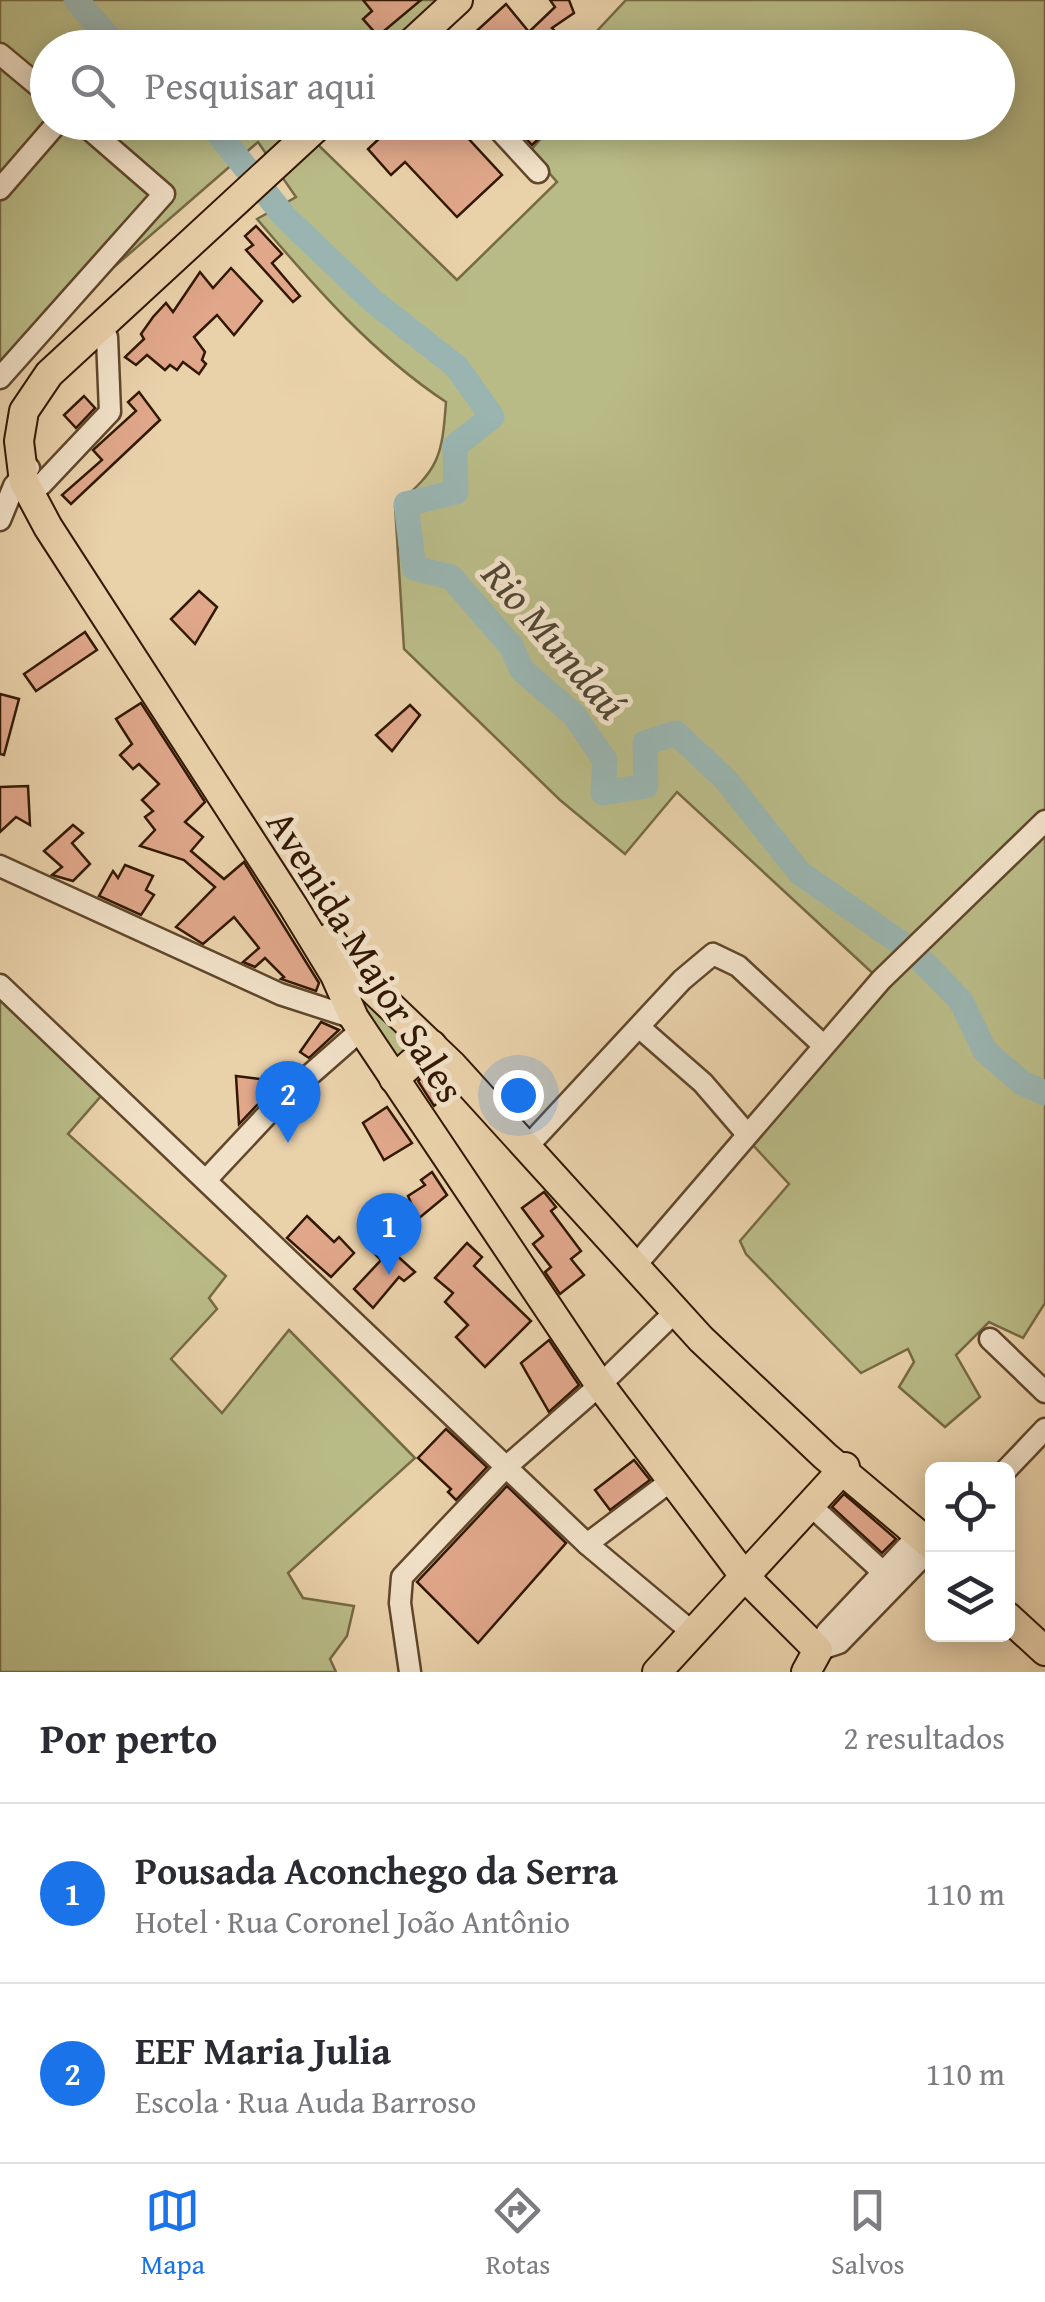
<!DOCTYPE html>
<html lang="pt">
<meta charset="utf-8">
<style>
:root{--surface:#fff;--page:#f2f2f3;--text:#2b2b33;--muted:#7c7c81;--line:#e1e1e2;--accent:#1a73e8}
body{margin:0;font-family:"Gentium Book Plus",serif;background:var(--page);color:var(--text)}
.controls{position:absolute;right:30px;bottom:30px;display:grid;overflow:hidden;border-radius:15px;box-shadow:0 5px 25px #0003}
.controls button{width:90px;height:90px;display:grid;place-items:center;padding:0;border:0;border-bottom:2px solid var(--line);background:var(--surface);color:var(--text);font:50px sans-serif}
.you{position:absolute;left:518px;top:1095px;width:35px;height:35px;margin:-25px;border:8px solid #fff;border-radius:50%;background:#1a73e8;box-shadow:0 0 0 15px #1a73e833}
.badge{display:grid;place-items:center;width:65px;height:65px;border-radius:50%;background:var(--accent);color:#fff;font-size:32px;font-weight:700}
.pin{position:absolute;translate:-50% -82px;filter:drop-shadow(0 2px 5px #0008)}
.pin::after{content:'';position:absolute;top:52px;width:35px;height:30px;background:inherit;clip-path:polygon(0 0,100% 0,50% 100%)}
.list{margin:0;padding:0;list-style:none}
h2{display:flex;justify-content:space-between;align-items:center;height:130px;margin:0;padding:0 40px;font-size:42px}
h2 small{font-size:32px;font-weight:400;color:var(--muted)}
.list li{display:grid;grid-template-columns:65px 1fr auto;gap:30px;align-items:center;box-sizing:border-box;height:180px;padding:0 40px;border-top:2px solid var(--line)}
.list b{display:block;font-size:38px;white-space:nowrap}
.list p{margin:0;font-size:32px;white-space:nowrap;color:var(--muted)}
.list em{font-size:32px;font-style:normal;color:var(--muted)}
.icon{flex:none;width:55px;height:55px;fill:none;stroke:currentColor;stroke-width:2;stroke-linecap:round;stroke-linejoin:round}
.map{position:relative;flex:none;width:1045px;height:1672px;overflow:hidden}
.search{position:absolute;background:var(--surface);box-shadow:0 5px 25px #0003;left:30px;right:30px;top:30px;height:110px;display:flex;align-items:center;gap:25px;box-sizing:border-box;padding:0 35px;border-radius:55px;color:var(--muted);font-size:38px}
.sheet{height:490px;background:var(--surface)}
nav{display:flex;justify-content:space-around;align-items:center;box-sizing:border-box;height:140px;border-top:2px solid var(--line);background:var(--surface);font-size:28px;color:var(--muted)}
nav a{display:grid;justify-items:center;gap:5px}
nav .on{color:var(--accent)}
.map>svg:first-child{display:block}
</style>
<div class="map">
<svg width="1045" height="1672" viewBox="0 0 1045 1672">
<rect width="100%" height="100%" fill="#e9d1aa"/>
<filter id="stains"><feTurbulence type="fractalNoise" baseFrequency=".002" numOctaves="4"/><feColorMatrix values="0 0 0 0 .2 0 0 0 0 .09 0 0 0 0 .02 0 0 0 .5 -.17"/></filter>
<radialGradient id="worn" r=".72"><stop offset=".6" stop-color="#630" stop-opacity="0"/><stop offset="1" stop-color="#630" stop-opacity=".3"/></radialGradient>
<g fill="#b9bb87" stroke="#766a44" stroke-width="2.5">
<path d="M0,0H448L398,47L48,48V122L320,123L308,135L457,280L557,182L530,151L555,123L998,122V48L582,47L626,0H1045V1303L1023,1338L989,1322L956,1355L980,1397L945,1427L899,1387L914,1362L908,1349L861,1373L746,1254L740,1241L789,1184L751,1143L880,980L677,792L625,854L560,800L404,649L395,506C439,469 442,458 446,402C372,353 314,286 257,219L296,197L258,142L0,366Z"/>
<polygon points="0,993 101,1096 68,1134 226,1276 209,1298 217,1309 171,1359 222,1413 289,1330 415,1458 288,1573 303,1598 354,1606 347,1636 330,1659 336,1672 0,1672"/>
<polygon points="362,994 417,1047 397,1063 359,1006 358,997"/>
</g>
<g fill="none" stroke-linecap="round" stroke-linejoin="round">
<g stroke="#9ab5b1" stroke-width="25">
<polyline points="76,0 118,48"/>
<polyline points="209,122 285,217 374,302 457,367 492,417 455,446 456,492 406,504 414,568 451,577 511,646 522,670 574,715 605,760 603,793 646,786 645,743 676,733 726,780 800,873 905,946"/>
<polyline points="922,961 961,1001 985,1051 1022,1083 1045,1093"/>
</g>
</g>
<g fill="#e0a78b" stroke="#321800" stroke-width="2.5">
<polygon points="363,0 421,0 378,36 363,19 372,11"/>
<polygon points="550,0 569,0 574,13 552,28 564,41 558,48 542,48 537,40 526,48 458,48 506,4 529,32 555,7"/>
<polygon points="397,122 453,122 502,175 457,217 405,162 391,175 368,149"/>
<polygon points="511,122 536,122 546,132 532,145"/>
<polygon points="256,226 282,254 272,263 300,296 293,302 246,250 253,245 245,236"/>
<polygon points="231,268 262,301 234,335 217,315 194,337 205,352 202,360 206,364 199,374 183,362 177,370 170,365 165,370 147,355 136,365 125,357 144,339 141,334 153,317 166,303 173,312 200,272 213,288"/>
<polygon points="139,392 160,420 71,504 62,495 102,460 93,450 136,411 128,402"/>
<polygon points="84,396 95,408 76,428 64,415"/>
<polygon points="199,591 217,607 195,644 171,619"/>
<polygon points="85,632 97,650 36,691 24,674"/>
<polygon points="0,694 19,699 4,755 0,754"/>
<polygon points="141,703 205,802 185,822 203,837 191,851 224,879 244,862 319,983 316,991 281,979 284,977 265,958 255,967 243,962 259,948 234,917 203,944 176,927 215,887 184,860 140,846 155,830 145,817 153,811 142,800 159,784 139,764 133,769 120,755 132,744 116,719"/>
<polygon points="410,705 420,715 392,751 376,735"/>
<polygon points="28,786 30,825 16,817 0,832 0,787"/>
<polygon points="73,825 83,833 72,843 90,864 73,881 52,875 62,867 44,851"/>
<polygon points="125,865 153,876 146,890 154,895 141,915 99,896 113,871 118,878"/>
<polygon points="321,1022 339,1030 309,1058 300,1052"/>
<polygon points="431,1069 452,1091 434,1106 418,1081"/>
<polygon points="236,1076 260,1079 259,1103 239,1124"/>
<polygon points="387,1107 412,1143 384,1160 363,1123"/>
<polygon points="432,1172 447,1195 418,1219 408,1196 425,1185 421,1180"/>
<polygon points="544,1192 556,1207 551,1211 581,1251 571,1259 584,1275 560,1294 545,1272 551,1267 533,1244 543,1236 522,1208"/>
<polygon points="307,1216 334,1242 339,1237 354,1253 331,1277 287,1238"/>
<polygon points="382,1242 415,1272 404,1281 399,1277 373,1308 354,1289 381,1260 373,1252"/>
<polygon points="467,1243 482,1257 474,1266 531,1321 485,1367 456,1337 468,1325 445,1302 453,1293 435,1278"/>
<polygon points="549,1340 579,1385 549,1412 521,1363"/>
<polygon points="446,1429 487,1467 456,1500 448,1492 451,1489 418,1458"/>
<polygon points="634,1460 650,1480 610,1510 595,1490"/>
<polygon points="507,1486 566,1543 478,1643 417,1582"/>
<polygon points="844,1494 896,1539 882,1553 832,1507"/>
</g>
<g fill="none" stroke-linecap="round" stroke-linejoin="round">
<defs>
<g id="minor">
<polyline points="0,54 48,94"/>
<polyline points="492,122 538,172"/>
<polyline points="0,189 58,122"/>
<polyline points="0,378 164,194 81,122"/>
<polyline points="41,485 110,412 107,337"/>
<polyline points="0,520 14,486 29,468"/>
<polyline points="0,866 280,994 354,1018"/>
<polyline points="0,985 587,1544 692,1632"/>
<polyline points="639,1027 703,1083 746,1133"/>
<polyline points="527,1147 682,980 713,954 738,966 823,1045"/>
<polyline points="206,1180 279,1102 361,1030"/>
<polyline points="635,1266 881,980 1045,821"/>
<polyline points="990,1339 1045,1392"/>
<polyline points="1006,1470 1045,1429"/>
<polyline points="810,1505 896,1584"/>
<polyline points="587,1544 672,1480"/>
<polyline points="818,1650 839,1643 932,1547"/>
<polyline points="818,1650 827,1632 920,1533"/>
<polyline points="410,1672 400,1603 402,1577 506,1467 600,1385 676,1311"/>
</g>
<g id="major">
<polyline points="406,48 458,0"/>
<polyline points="322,122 49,374 24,411 19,441 24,482 48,527 293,906 335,975 354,1018 600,1385 745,1577 818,1650 806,1672"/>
<polyline points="329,938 364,981 452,1065 701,1339 825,1456 932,1546"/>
<polyline points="394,1079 432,1045"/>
<polyline points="1008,1617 1045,1651"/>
<polyline points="657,1672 845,1467"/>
</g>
</defs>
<use href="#minor" stroke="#60462a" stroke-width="25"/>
<use href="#major" stroke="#321800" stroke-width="32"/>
<use href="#minor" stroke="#f1e1c8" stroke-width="20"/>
<use href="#major" stroke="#e9d1aa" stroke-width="28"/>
</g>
<g text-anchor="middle" stroke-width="10" stroke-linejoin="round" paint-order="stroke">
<g font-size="40" fill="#321800" stroke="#f1e1c8">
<text transform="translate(366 956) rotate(58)" y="14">Avenida Major Sales</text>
</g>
<g font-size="42" font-style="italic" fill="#514735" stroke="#f1e1c8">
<text transform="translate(555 639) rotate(49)" y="15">Rio Mundaú</text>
</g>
</g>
<rect width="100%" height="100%" filter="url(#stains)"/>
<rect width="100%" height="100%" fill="url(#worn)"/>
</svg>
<div class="controls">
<button><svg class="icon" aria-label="locate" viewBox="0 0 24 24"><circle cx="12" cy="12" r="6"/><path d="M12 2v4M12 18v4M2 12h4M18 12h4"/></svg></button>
<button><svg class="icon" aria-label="layers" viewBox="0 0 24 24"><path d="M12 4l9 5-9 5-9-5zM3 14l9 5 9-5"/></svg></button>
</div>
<div class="you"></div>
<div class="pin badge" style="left:389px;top:1275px">1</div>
<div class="pin badge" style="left:288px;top:1143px">2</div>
<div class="search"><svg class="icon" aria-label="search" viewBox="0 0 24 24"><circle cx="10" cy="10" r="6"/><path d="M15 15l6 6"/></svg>Pesquisar aqui</div>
</div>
<section class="sheet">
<h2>Por perto<small>2 resultados</small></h2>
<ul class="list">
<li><span class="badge">1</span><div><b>Pousada Aconchego da Serra</b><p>Hotel · Rua Coronel João Antônio</p></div><em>110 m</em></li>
<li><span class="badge">2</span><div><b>EEF Maria Julia</b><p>Escola · Rua Auda Barroso</p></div><em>110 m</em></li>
</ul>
</section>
<nav>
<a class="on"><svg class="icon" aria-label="map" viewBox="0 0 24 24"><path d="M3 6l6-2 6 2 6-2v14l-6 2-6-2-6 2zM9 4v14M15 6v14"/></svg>Mapa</a>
<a><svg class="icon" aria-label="directions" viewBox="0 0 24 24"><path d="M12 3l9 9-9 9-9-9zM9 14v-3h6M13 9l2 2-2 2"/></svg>Rotas</a>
<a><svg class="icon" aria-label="saved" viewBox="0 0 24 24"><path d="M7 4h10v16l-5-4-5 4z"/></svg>Salvos</a>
</nav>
